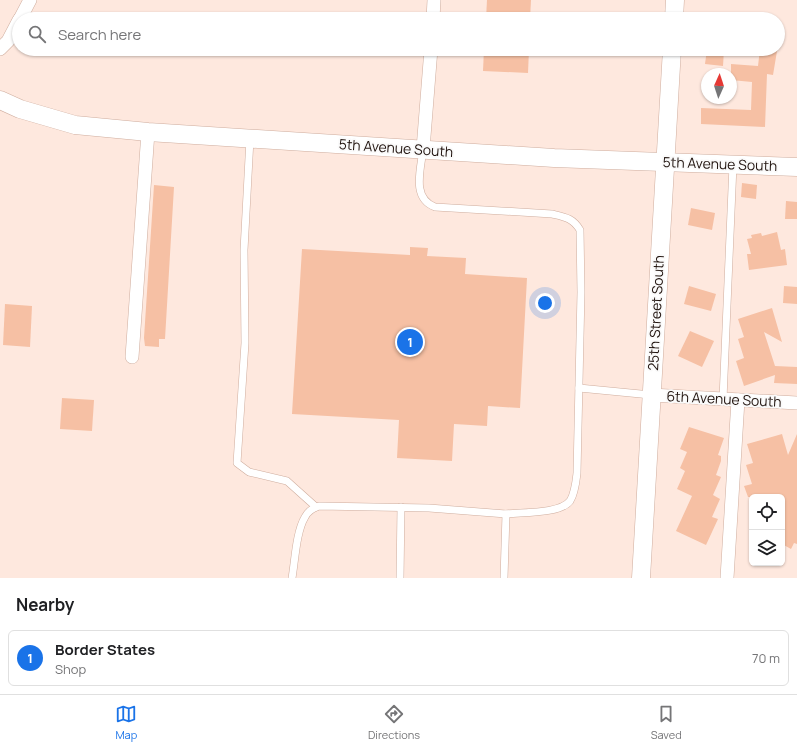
<!DOCTYPE html>
<style>
:root{--surface:#fff;--page:#f6f6f6;--text:#202124;--muted:#757577;--line:#e0e0e0;--accent:#1a73e8}
body{margin:0;font-family:Manrope,sans-serif;background:var(--page);color:var(--text)}
.controls{position:absolute;right:12px;bottom:12px;display:grid;overflow:hidden;border-radius:6px;box-shadow:0 1px 3px #0004}
.controls button{width:36px;height:36px;display:grid;place-items:center;padding:0;border:0;border-bottom:1px solid var(--line);background:var(--surface);color:var(--text);font:20px sans-serif}
.compass{position:absolute;left:701px;top:68px;width:36px;height:36px;border-radius:50%;background:var(--surface);box-shadow:0 1px 3px #0004;rotate:3deg}
.you{position:absolute;left:545px;top:303px;width:14px;height:14px;margin:-10px;border:3px solid #fff;border-radius:50%;background:#1a73e8;box-shadow:0 0 0 6px #1a73e833}
.badge{display:grid;place-items:center;width:26px;height:26px;border-radius:50%;background:var(--accent);color:#fff;font-size:13px;font-weight:700}
.pin{position:absolute;translate:-50% -50%;border:2px solid #fff;box-shadow:0 1px 4px #0006}
.list{margin:0;padding:0;list-style:none}
h2{display:flex;justify-content:space-between;align-items:center;height:52px;margin:0;padding:0 16px;font-size:17px}
h2 small{font-size:13px;font-weight:400;color:var(--muted)}
.list li{display:grid;grid-template-columns:26px 1fr auto;gap:12px;align-items:center;box-sizing:border-box;height:56px;margin:0 8px 8px;padding:0 8px;border:1px solid var(--line);border-radius:6px}
.list b{display:block;font-size:15px;white-space:nowrap}
.list p{margin:0;font-size:13px;white-space:nowrap;color:var(--muted)}
.list em{font-size:13px;font-style:normal;color:var(--muted)}
.icon{flex:none;width:22px;height:22px;fill:none;stroke:currentColor;stroke-width:2;stroke-linecap:round;stroke-linejoin:round}
.map{position:relative;flex:none;width:797px;height:578px;overflow:hidden}
.search{position:absolute;background:var(--surface);box-shadow:0 1px 3px #0004;left:12px;right:12px;top:12px;height:44px;display:flex;align-items:center;gap:10px;box-sizing:border-box;padding:0 14px;border-radius:22px;color:var(--muted);font-size:15px}
.sheet{height:116px;background:var(--surface)}
nav{display:flex;justify-content:space-around;align-items:center;box-sizing:border-box;height:56px;border-top:1px solid var(--line);background:var(--surface);font-size:11px;color:var(--muted)}
nav a{display:grid;justify-items:center;gap:2px}
nav .on{color:var(--accent)}
.map>svg:first-child{display:block}
</style>
<div class="map">
<svg width="797" height="578" viewBox="0 0 797 578">
<rect width="100%" height="100%" fill="#fee8de"/>
<g fill="#f6c0a4">
<polygon points="487,0 531,0 530,19 486,19"/>
<polygon points="484,49 529,49 528,73 483,71"/>
<polygon points="707,49 724,49 723,66 705,64"/>
<polygon points="760,49 777,51 773,75 767,74 765,127 701,124 701,108 751,110 752,82 731,80 731,64 758,66"/>
<polygon points="742,183 757,185 756,199 741,197"/>
<polygon points="154,185 174,187 165,339 159,339 159,347 145,346 144,338"/>
<polygon points="786,201 797,202 797,219 785,219"/>
<polygon points="691,208 715,213 712,230 688,225"/>
<polygon points="777,232 781,250 785,249 787,265 749,270 747,254 751,254 747,239 752,238 751,235 761,233 762,236"/>
<polygon points="410,247 428,248 427,256 466,258 465,274 527,278 520,408 488,406 487,426 454,424 452,461 397,458 399,420 292,414 302,249 410,255"/>
<polygon points="689,286 716,294 711,311 684,304"/>
<polygon points="784,286 797,287 797,304 783,303"/>
<polygon points="5,304 32,306 30,347 3,345"/>
<polygon points="772,308 782,342 764,332 775,366 797,367 797,384 774,383 775,375 744,386 736,361 744,358 738,339 744,337 738,319"/>
<polygon points="690,331 714,341 702,367 678,356"/>
<polygon points="62,398 94,400 92,431 60,429"/>
<polygon points="689,427 724,438 718,455 721,456 721,461 716,475 721,477 713,495 720,499 712,517 718,519 706,545 676,531 692,496 677,489 685,471 680,468 687,452 680,449"/>
<polygon points="782,434 788,455 797,434 797,544 794,543 791,549 782,544 782,497 748,497 744,486 752,484 746,465 753,463 747,444"/>
</g>
<g fill="none" stroke-linecap="round" stroke-linejoin="round">
<defs>
<g id="lane">
<polyline points="250,139 244,250 245,343 237,463 249,472 287,481 316,507"/>
<path d="M423,149C421,169 411,198 435,207L552,214C565,217 573,218 580,230L581,292L577,473C576,482 575,493 570,501C560,514 522,512 506,514"/>
<polyline points="579,388 651,395"/>
<polyline points="723,399 733,165"/>
<path d="M292,578C295,561 296,532 305,517C308,511 313,508 319,506L429,508L506,514L504,578"/>
<polyline points="400,578 401,507"/>
</g>
<g id="street">
<polyline points="20,19 30,0"/>
<polyline points="433,19 434,0"/>
<polyline points="0,49 8,41 19,20"/>
<polyline points="423,149 431,49"/>
<polyline points="132,357 148,132"/>
<polyline points="651,395 797,403"/>
<polyline points="727,578 738,400"/>
</g>
<g id="secondary">
<polyline points="674,19 675,0"/>
<polyline points="0,100 20,109 75,125 148,132 554,158 797,167"/>
<polyline points="641,578 672,49"/>
</g>
</defs>
<use href="#lane" stroke="#cfad9e" stroke-width="8"/>
<use href="#street" stroke="#cfad9e" stroke-width="14"/>
<use href="#secondary" stroke="#cfad9e" stroke-width="19"/>
<use href="#lane" stroke="#fff" stroke-width="7"/>
<use href="#street" stroke="#fff" stroke-width="13"/>
<use href="#secondary" stroke="#fff" stroke-width="18"/>
</g>
<g text-anchor="middle" stroke-width="3.5" stroke-linejoin="round" paint-order="stroke">
<g font-size="14" fill="#20130e" stroke="#fafafa">
<text transform="translate(396 148) rotate(4)" y="5">5th Avenue South</text>
<text transform="translate(720 164) rotate(2)" y="5">5th Avenue South</text>
<text transform="translate(656 313) rotate(-87)" y="5">25th Street South</text>
<text transform="translate(724 399) rotate(3)" y="5">6th Avenue South</text>
</g>
</g>
</svg>
<div class="controls">
<button><svg class="icon" aria-label="locate" viewBox="0 0 24 24"><circle cx="12" cy="12" r="6"/><path d="M12 2v4M12 18v4M2 12h4M18 12h4"/></svg></button>
<button><svg class="icon" aria-label="layers" viewBox="0 0 24 24"><path d="M12 4l9 5-9 5-9-5zM3 14l9 5 9-5"/></svg></button>
</div>
<svg class="compass" viewBox="-18 -18 36 36"><path d="M0-13l5 13h-10z" fill="#e53935"/><path d="M0 13l5-13h-10z" fill="#757577"/></svg>
<div class="you"></div>
<div class="pin badge" style="left:410px;top:342px">1</div>
<div class="search"><svg class="icon" aria-label="search" viewBox="0 0 24 24"><circle cx="10" cy="10" r="6"/><path d="M15 15l6 6"/></svg>Search here</div>
</div>
<section class="sheet">
<h2>Nearby<small></small></h2>
<ul class="list">
<li><span class="badge">1</span><div><b>Border States</b><p>Shop</p></div><em>70 m</em></li>
</ul>
</section>
<nav>
<a class="on"><svg class="icon" aria-label="map" viewBox="0 0 24 24"><path d="M3 6l6-2 6 2 6-2v14l-6 2-6-2-6 2zM9 4v14M15 6v14"/></svg>Map</a>
<a><svg class="icon" aria-label="directions" viewBox="0 0 24 24"><path d="M12 3l9 9-9 9-9-9zM9 14v-3h6M13 9l2 2-2 2"/></svg>Directions</a>
<a><svg class="icon" aria-label="saved" viewBox="0 0 24 24"><path d="M7 4h10v16l-5-4-5 4z"/></svg>Saved</a>
</nav>
